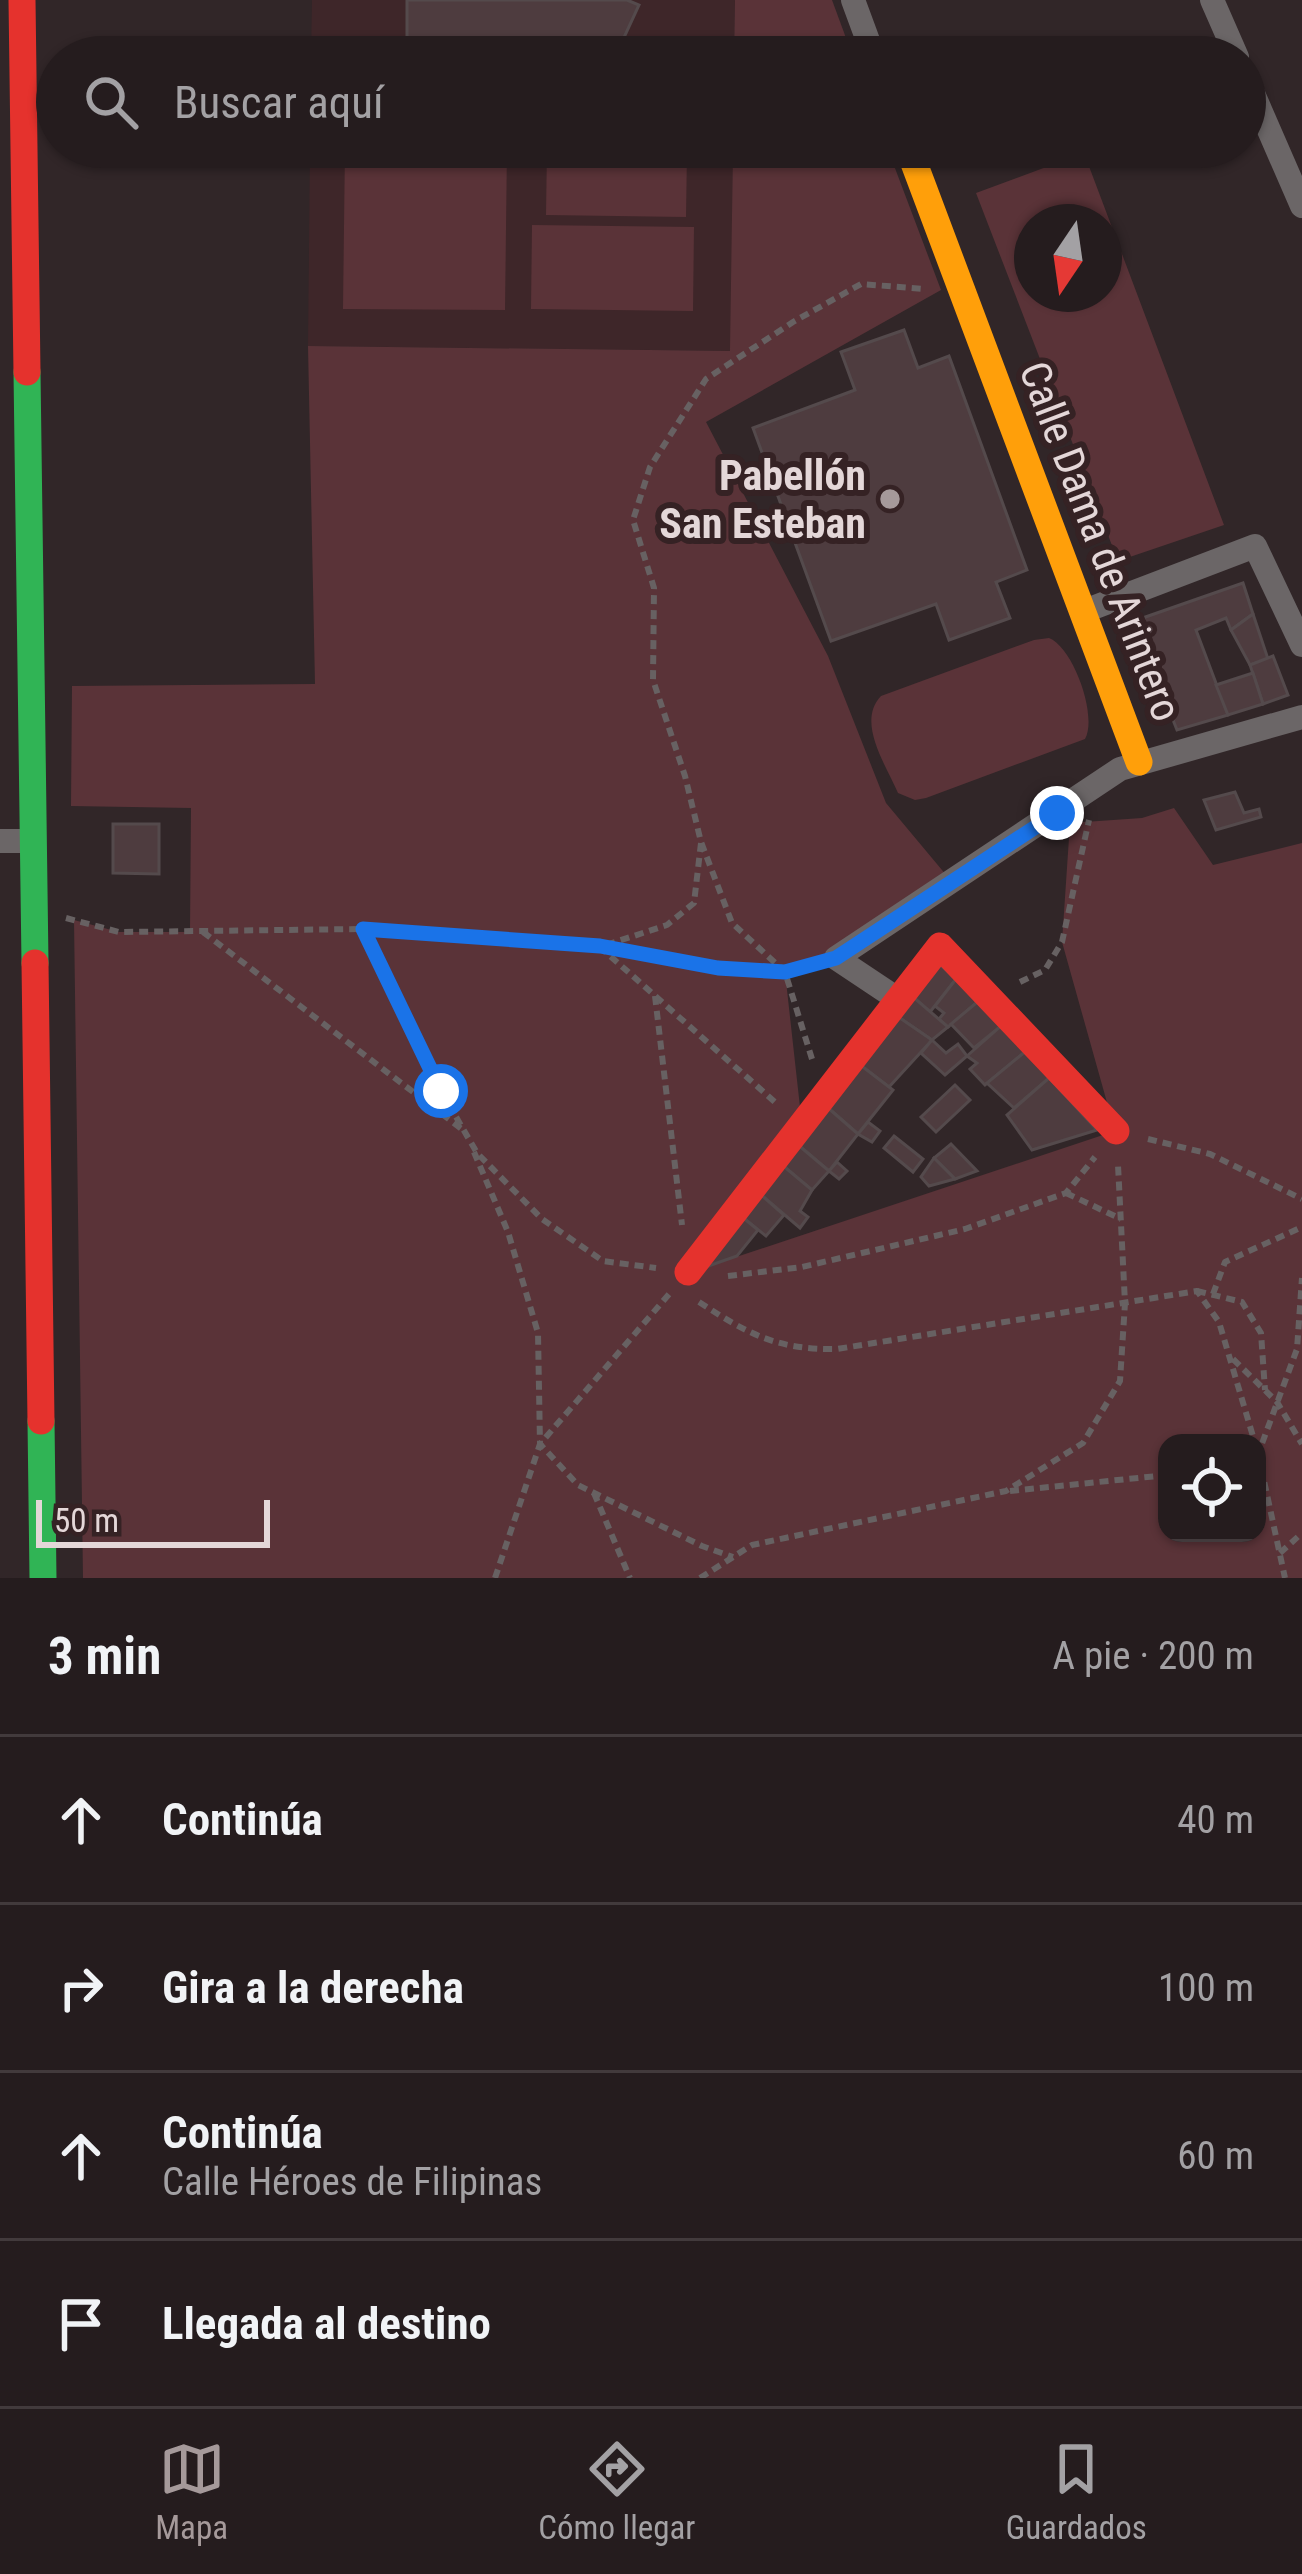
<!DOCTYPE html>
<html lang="es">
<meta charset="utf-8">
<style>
:root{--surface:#251c1e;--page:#31292b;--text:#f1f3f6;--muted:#a3a1a4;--line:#423a3c;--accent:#a5999a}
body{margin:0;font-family:"Roboto Condensed",sans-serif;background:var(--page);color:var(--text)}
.controls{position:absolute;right:36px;bottom:36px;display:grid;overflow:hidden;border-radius:24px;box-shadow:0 3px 9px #0004}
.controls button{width:108px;height:108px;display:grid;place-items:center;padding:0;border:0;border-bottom:3px solid var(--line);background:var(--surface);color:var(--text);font:60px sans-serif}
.compass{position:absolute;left:1014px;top:204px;width:108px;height:108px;border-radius:50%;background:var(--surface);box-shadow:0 3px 9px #0004;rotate:193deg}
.scale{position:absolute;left:36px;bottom:30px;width:234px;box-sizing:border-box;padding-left:12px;border:6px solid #e4d7d8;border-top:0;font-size:33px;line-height:42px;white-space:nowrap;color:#e4d7d8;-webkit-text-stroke:9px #352224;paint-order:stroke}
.stop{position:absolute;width:36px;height:36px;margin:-27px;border:9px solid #1a73e8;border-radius:50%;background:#fff}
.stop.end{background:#1a73e8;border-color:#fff;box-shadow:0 3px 12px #0008}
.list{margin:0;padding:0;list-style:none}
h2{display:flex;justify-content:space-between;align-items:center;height:156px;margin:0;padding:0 48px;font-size:51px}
h2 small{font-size:39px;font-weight:400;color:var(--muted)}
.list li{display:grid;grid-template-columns:78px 1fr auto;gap:36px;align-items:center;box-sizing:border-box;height:168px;padding:0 48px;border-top:3px solid var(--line)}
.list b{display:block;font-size:45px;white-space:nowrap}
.list p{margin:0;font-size:39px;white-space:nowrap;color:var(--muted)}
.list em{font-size:39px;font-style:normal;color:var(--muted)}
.icon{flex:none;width:66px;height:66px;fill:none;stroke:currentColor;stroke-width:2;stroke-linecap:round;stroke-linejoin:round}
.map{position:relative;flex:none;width:1302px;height:1578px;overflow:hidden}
.search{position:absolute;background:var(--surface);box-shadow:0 3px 9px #0004;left:36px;right:36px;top:36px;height:132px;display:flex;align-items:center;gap:30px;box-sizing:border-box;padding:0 42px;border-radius:66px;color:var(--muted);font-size:45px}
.sheet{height:828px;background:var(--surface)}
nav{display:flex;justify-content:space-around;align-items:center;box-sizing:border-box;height:168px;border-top:3px solid var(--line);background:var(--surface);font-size:33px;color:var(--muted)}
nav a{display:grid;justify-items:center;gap:6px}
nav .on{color:var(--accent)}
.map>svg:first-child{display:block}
</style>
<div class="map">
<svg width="1302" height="1578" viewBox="0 0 1302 1578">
<rect width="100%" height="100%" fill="#312628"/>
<g fill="#3e2629">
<polygon points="312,0 735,0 734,57 311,57"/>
<polygon points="310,147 733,147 731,351 308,346"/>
</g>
<g fill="#5a3338" fill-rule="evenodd">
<polygon points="735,0 832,0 853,57 734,57"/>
<polygon points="345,147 507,147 505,310 343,309"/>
<path d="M733,147H887L941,290L706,422L828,656L886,803L952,882L836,958L785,972L802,1125L700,1269L1115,1131L1062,942L1070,823L1142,818L1174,808L1213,865L1302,843V1578H83L74,920L119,932H190L191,808L71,806L72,686L315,684L308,346L730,351ZM1167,1443H1257V1533H1167Z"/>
<polygon points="547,149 687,151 686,217 546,215"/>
<path d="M1084,153L1224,525L1118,561L976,193ZM1032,222H1104V294H1032Z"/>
<polygon points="532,225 694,227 693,311 531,309"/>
<path d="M1049,638C1073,647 1098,716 1085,739L926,798L915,800L898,793C886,765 856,722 881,696L1034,640Z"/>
</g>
<g fill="#4e3c3f" stroke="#544a4c" stroke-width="3">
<polygon points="407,0 627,0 639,5 615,57 558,57 516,38 516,54 407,52"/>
<polygon points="904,330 918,368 949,356 1027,570 996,582 1010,618 949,640 936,604 831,641 753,428 855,390 841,352"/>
<polygon points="1243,583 1253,614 1231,630 1226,618 1196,630 1228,715 1177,730 1134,621"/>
<polygon points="1253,614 1268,659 1250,665 1231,630"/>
<polygon points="1273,656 1288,695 1263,704 1250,665"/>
<polygon points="1253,673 1263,704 1228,715 1216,685"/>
<polygon points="1235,792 1244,813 1259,809 1261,817 1216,830 1204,800"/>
<polygon points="113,824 159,824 159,874 113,873"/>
<polygon points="938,963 956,979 930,1012 912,996"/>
<polygon points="956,979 981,999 948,1027 939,1019 944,1013 935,1006"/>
<polygon points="912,996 948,1027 932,1040 897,1016"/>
<polygon points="981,999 1001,1026 974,1048 951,1024"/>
<polygon points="897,1016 932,1040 889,1087 859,1064"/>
<polygon points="1001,1026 1026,1051 985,1085 970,1069 977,1063 967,1056"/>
<polygon points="932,1040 946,1053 958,1044 967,1056 945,1075 921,1053"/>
<polygon points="1026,1051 1049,1078 1014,1108 987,1083"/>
<polygon points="859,1064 893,1090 858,1134 827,1107"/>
<polygon points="1049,1078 1097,1130 1032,1150 1007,1115"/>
<polygon points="955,1085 970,1100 936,1132 921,1117"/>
<polygon points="827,1107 858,1134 829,1171 797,1144"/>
<polygon points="868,1122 880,1131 872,1142 858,1134"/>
<polygon points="894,1136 923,1159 913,1172 884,1148"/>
<polygon points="797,1144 829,1171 812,1190 781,1164"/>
<polygon points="951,1144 977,1171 955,1179 934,1158"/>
<polygon points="934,1158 955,1179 929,1186 921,1177"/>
<polygon points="837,1162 847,1171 839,1179 829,1171"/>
<polygon points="781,1164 812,1190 800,1211 808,1217 800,1228 759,1193"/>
<polygon points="759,1193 784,1215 766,1236 741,1216"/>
<polygon points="741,1216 758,1230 737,1256 700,1269"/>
</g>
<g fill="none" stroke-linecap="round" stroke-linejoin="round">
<g stroke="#676162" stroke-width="6" stroke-dasharray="9 6" stroke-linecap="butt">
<polyline points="701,843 694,903 667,925 600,947 776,1103"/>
<polyline points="66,918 119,932 363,929 600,947 718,968 785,972 809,965"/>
<polyline points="363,929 441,1091 477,1153 542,1219 603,1261 656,1268"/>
<polyline points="203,932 463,1130"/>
<polyline points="1020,982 1045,970 1062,942 1089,820"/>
<polyline points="655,996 682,1225"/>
<polyline points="812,1059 785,972 732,923 701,842 685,776 653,680 654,588 633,520 650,467 706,379 793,322 861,284 925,289"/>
<polyline points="1148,1139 1210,1154 1302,1199"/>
<polyline points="474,1152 508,1232 538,1333 540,1444 578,1485 702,1546 733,1557"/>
<polyline points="1066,1193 1121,1219"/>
<polyline points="728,1276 802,1267 965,1229 1066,1193 1095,1157"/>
<polyline points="1197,1291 1242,1302 1261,1333 1265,1390"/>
<polyline points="1213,1294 1225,1262 1302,1227"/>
<path d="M699,1302C748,1334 777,1350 837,1349L1197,1291L1219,1322L1255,1443"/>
<polyline points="1233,1359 1277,1402 1302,1444"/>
<polyline points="1258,1453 1285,1578"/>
<polyline points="1257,1457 1297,1349 1302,1278"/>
<polyline points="1010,1491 1167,1475"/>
<polyline points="594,1493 630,1578"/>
<polyline points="1280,1553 1302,1533"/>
<polyline points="495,1578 540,1444 670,1293"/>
<polyline points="700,1578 752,1545 1006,1491 1083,1443 1120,1381 1125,1303 1118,1165"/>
</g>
<g stroke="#6b6667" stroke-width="24">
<polyline points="853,0 874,57"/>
<polyline points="1212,0 1237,57"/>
<polyline points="1245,75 1302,206"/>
<polyline points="1082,612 1255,546 1302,645"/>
<polyline points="0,841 33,841"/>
<polyline points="899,1000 836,958 1120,769 1302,717"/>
</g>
<g stroke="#30b455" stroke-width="27">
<polyline points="27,372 35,963"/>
<polyline points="41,1421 43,1578"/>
</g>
<polyline stroke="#ff9f0a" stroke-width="27" points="908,147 1139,762"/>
<g stroke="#e5322d" stroke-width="27">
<polyline points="22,0 27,372"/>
<polyline points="35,963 41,1421"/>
<polyline points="688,1272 940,946 1116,1131"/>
</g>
</g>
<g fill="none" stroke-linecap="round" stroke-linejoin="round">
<polyline stroke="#1a73e8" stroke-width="15" points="441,1091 363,929 600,946 718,968 785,972 836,958 1057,813"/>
</g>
<circle fill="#a5999a" stroke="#352224" stroke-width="4.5" cx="890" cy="499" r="12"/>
<g text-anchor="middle" stroke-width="12" stroke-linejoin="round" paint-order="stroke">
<g font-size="42" font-weight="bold" fill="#e4d7d8" stroke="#352224" text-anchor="end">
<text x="866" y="490">Pabellón<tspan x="866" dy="48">San Esteban</tspan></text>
</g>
<g font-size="42" fill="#e4d7d8" stroke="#352224">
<text transform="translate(1101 541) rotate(69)" y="15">Calle Dama de Arintero</text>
</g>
</g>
</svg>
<div class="controls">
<button><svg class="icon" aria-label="locate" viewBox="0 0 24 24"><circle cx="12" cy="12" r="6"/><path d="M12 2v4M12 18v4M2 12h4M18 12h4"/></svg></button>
</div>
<svg class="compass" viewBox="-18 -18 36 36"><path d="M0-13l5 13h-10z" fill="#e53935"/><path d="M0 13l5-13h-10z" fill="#a3a1a4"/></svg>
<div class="scale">50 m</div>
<div class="stop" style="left:441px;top:1091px"></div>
<div class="stop end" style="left:1057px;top:813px"></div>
<div class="search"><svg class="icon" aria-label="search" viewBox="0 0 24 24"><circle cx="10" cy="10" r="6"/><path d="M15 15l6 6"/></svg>Buscar aquí</div>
</div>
<section class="sheet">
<h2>3 min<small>A pie · 200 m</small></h2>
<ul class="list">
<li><svg class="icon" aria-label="ahead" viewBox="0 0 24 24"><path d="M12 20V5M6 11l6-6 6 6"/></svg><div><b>Continúa</b></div><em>40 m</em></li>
<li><svg class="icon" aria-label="right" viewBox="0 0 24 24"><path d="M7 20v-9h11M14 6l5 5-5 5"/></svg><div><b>Gira a la derecha</b></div><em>100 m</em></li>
<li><svg class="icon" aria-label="ahead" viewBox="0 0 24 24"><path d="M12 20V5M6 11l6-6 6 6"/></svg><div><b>Continúa</b><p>Calle Héroes de Filipinas</p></div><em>60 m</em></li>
<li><svg class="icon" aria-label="arrive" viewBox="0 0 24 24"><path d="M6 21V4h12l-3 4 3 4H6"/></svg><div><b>Llegada al destino</b></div></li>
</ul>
</section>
<nav>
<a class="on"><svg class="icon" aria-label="map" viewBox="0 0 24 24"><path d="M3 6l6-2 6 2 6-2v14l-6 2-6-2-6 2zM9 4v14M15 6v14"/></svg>Mapa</a>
<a><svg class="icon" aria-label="directions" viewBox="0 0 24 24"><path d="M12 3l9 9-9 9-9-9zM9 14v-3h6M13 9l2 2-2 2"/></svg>Cómo llegar</a>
<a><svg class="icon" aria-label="saved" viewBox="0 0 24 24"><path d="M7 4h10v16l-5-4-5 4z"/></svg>Guardados</a>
</nav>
